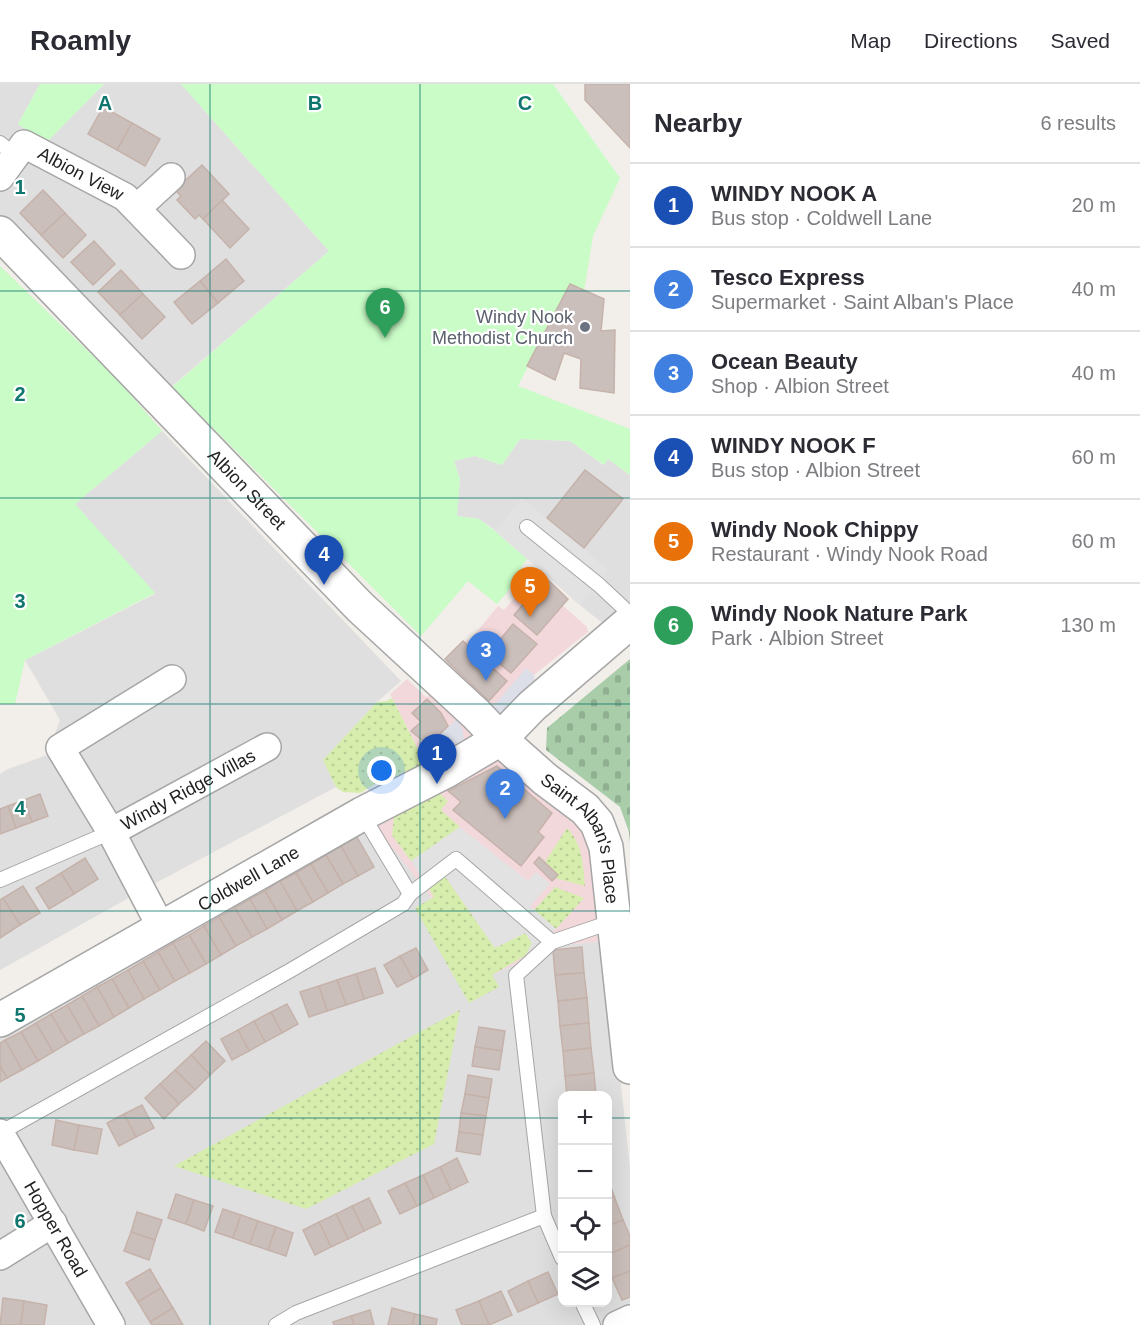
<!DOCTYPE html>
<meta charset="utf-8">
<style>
:root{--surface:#fff;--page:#f7f7f7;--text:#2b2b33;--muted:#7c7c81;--line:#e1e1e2;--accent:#1a73e8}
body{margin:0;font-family:Arial,sans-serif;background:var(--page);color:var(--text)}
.controls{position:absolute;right:18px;bottom:18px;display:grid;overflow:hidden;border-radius:12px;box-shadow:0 6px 24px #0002}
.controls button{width:54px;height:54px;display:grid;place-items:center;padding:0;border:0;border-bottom:2px solid var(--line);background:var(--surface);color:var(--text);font:30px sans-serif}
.you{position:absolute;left:382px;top:687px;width:21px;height:21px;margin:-15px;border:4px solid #fff;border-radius:50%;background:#1a73e8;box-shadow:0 0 0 9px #1a73e833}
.badge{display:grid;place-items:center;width:39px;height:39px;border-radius:50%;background:var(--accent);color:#fff;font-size:20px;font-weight:700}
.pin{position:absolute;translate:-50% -50px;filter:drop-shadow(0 2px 3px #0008)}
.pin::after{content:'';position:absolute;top:32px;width:21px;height:18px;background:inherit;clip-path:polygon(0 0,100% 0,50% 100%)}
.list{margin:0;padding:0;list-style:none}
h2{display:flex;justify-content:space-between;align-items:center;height:78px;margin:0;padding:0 24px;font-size:26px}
h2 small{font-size:20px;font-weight:400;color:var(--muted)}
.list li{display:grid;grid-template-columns:39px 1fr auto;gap:18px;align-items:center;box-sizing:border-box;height:84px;padding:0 24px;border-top:2px solid var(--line)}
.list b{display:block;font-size:22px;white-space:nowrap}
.list p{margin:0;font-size:20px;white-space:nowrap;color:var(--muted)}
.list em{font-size:20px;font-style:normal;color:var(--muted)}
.icon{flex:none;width:33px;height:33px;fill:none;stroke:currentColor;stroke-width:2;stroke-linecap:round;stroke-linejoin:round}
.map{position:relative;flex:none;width:630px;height:1241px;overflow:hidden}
header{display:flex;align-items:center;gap:36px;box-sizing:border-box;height:84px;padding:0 30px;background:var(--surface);border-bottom:2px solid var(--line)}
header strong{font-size:28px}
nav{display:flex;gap:33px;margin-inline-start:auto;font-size:21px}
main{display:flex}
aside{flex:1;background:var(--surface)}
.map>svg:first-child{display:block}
</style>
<header>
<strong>Roamly</strong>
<nav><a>Map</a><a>Directions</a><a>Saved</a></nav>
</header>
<main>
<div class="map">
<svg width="630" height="1241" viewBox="0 0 630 1241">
<defs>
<pattern id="grass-dots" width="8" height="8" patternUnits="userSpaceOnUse" patternTransform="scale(1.5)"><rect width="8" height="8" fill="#d6edad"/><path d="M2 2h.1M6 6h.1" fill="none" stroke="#b7cb95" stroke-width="1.8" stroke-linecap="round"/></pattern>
<pattern id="cemetery-stones" width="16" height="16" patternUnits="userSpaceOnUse" patternTransform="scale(1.5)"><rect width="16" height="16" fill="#a9cca9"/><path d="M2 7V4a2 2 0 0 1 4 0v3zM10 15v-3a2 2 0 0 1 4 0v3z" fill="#91af91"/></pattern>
</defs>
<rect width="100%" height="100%" fill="#f2eee9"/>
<g fill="#e0dfdf" fill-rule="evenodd">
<polygon points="0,0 40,0 18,40 46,59 104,0 181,0 329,167 163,310 0,140"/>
<polygon points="162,347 401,597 377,618 324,676 336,703 150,802 0,886 0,690 8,685 47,671 60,636 25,576 155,510 75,420"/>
<polygon points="520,355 570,357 603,381 608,375 630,391 630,529 610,545 576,518 529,474 527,475 495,446 479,435 456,432 460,395 454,377 475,372 502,381"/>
<path d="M369,734L553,862L605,857L630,1083V1241H0V943ZM562,1012H608V1218H562Z"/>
</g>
<polygon fill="#f3d8db" points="532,494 587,543 588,548 534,591 536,610 502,634 587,756 605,857 553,862 492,891 369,734 426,680 390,610 407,595 427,614 449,575 467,556 469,557 498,522 504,526"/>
<g fill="url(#grass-dots)">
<polygon points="392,614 426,681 377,699 360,709 343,708 336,703 323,676 377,618 387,617"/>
<polygon points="440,710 448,717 441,726 460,743 411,777 392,751 394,733"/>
<path d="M567,744C583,761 583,780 585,802L555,794L558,791L545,778Z"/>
<polygon points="444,791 495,864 525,849 532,859 526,871 492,891 499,903 469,919 415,824 434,813 428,803"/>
<polygon points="555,803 584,814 556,845 534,826"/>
<polygon points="460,926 434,1060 306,1125 174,1082"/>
</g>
<polygon fill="url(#cemetery-stones)" points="630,575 630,759 629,748 620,723 546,666 547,644"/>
<g fill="#c9fcc6">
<polygon points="40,0 104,0 46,59 18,40"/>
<polygon points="181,0 553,0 620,94 593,152 584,207 570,200 518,302 630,345 630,391 608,375 604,381 570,357 520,355 502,381 475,372 454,377 460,395 457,432 479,435 495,447 527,475 521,483 525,487 497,520 468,497 421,552 172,303 329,167"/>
<polygon points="0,182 117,295 162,347 75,420 155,509 25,576 15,620 0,620"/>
</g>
<g fill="#e2e2e2">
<polygon points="522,414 584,464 607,486 580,521 495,447"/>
<polygon points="460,743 528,797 536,788 550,800 530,822 556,845 526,871 532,859 525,849 495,864 445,792 428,803 411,777"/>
</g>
<g fill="#dcdee8">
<polygon points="526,584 534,591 536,610 502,634 492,624"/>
<polygon points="457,635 463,647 464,661 426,681 419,666 428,661"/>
</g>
<g fill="#cbbfbb" stroke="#c5b2aa" stroke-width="1.5">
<polygon points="585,0 630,0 630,64 585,16"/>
<polygon points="103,23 132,39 117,66 88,50"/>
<polygon points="132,39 160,55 145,82 117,66"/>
<polygon points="202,81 229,110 203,135 199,131 195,135 177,116 181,112 175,106"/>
<polygon points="43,106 65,129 41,151 20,129"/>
<polygon points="222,116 249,145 230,164 203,135"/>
<polygon points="65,129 86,151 63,174 41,151"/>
<polygon points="94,157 115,180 93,201 71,178"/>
<polygon points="226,175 244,197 218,219 200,197"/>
<polygon points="121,186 143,210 120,231 98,208"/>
<polygon points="200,197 218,219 192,240 174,218"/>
<polygon points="570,200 604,215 601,247 615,246 614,309 580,304 581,275 564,269 555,296 527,282"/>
<polygon points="143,210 165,233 142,255 120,231"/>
<polygon points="585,386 623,415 584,464 547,434"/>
<polygon points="546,494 568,515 537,551 514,531"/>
<polygon points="513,540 537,560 511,589 488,570"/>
<polygon points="463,557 507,597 489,617 445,575"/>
<polygon points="427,615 441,629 448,642 428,661 411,647 421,638 412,629"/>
<polygon points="497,682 552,729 538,748 544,753 521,782 453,726 461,718 448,707"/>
<polygon points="40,710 48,732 32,738 24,716"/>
<polygon points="24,716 32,738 16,744 8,722"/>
<polygon points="8,722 16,744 0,750 0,725"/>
<polygon points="357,753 374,783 358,792 341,762"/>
<polygon points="341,762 358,792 343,800 326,771"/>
<polygon points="326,771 343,800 328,809 311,780"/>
<polygon points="539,773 558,791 552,797 534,779"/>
<polygon points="85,774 98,795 74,810 61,789"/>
<polygon points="311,780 328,809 313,818 296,789"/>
<polygon points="61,789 74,810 49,825 36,804"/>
<polygon points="296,789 313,818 297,827 280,797"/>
<polygon points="280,797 297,827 282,836 265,807"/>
<polygon points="23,802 40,829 20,841 3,814"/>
<polygon points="265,807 282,836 267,845 250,815"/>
<polygon points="3,814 20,841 0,854 0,816"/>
<polygon points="250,815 267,845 252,853 235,824"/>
<polygon points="235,824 252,853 236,862 219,833"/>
<polygon points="219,833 236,862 221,871 204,842"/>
<polygon points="204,842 221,871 206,880 189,851"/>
<polygon points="189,851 206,880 190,889 173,859"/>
<polygon points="173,859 190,889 175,897 158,868"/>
<polygon points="582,863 584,889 555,891 553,866"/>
<polygon points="416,864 428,886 413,895 400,872"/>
<polygon points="158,868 175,897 160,906 143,877"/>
<polygon points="400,872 413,895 397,903 384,881"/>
<polygon points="143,877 160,906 144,915 128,886"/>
<polygon points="375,884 383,909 364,915 356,890"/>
<polygon points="128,886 144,915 129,924 112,895"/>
<polygon points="584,889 587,914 558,917 555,891"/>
<polygon points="356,890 364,915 346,921 337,896"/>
<polygon points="112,895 129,924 114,933 97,903"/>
<polygon points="337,896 346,921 327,927 319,902"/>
<polygon points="319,902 327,927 309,933 300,908"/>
<polygon points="97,903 114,933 99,942 82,912"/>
<polygon points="82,912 99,942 84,950 67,921"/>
<polygon points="587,914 589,939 560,942 558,917"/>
<polygon points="287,920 298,940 282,949 271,928"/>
<polygon points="67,921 84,950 68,959 51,930"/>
<polygon points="271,928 282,949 265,958 254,937"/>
<polygon points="51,930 68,959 53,968 36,939"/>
<polygon points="254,937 265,958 249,967 238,946"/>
<polygon points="36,939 53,968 38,977 21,948"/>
<polygon points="589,939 591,964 563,967 560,942"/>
<polygon points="479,943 505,947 502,967 475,963"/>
<polygon points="238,946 249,967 232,976 221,955"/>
<polygon points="21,948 38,977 22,986 5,956"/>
<polygon points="5,956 22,986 7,994 0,982 0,959"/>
<polygon points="206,957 225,977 210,991 191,971"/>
<polygon points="475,963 502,967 499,986 472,982"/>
<polygon points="591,964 594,989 565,992 563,967"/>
<polygon points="191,971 210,991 195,1006 175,986"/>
<polygon points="0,982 7,994 0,998"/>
<polygon points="175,986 195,1006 179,1020 160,1000"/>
<polygon points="594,989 596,1012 567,1012 565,992"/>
<polygon points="468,991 492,995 489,1014 465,1010"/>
<polygon points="160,1000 179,1020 164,1035 145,1014"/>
<polygon points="465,1010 489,1014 486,1032 461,1029"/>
<polygon points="142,1021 154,1044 136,1053 124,1030"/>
<polygon points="461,1029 486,1032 483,1051 459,1048"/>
<polygon points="124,1030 136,1053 119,1062 107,1039"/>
<polygon points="56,1036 79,1041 74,1066 52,1061"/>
<polygon points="79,1041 102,1045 97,1070 74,1066"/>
<polygon points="459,1048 483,1051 480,1071 456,1067"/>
<polygon points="457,1074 468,1098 451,1106 440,1083"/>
<polygon points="440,1083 451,1106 434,1114 423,1091"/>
<polygon points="423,1091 434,1114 417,1122 405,1099"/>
<polygon points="608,1095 614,1112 608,1115"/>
<polygon points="405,1099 417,1122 400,1130 388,1107"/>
<polygon points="176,1110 194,1116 186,1140 168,1134"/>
<polygon points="614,1112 623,1136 608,1142 608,1115"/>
<polygon points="369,1114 381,1139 364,1147 352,1122"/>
<polygon points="194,1116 213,1122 204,1147 186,1140"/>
<polygon points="352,1122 364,1147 348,1155 336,1130"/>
<polygon points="223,1125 241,1131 233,1154 215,1148"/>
<polygon points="137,1128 162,1136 155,1156 131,1148"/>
<polygon points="336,1130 348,1155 331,1163 319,1138"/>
<polygon points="241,1131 258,1137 250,1160 233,1154"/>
<polygon points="623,1136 630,1152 630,1161 608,1171 608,1142"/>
<polygon points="258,1137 276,1143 268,1166 250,1160"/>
<polygon points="319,1138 331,1163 315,1171 303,1146"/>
<polygon points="276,1143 293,1149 286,1172 268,1166"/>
<polygon points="131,1148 155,1156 149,1176 124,1167"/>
<polygon points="630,1161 630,1187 612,1194 608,1182 608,1171"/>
<polygon points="150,1185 161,1204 138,1218 126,1199"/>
<polygon points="630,1187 630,1213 622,1216 612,1194"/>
<polygon points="548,1188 558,1210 538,1219 528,1197"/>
<polygon points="528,1197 538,1219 518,1228 508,1207"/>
<polygon points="161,1204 173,1224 150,1238 138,1218"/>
<polygon points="501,1207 512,1231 489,1241 479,1217"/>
<polygon points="3,1214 24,1217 21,1241 0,1241"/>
<polygon points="24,1217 47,1221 44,1241 21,1241"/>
<polygon points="479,1217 489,1241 462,1241 456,1226"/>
<polygon points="173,1224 183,1241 152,1241 150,1238"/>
<polygon points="392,1224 415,1230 412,1241 388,1241"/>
<polygon points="370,1226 374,1241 354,1241 351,1232"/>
<polygon points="415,1230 437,1235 436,1241 412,1241"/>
<polygon points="351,1232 354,1241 334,1241 333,1238"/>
</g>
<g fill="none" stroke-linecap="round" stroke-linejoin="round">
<defs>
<g id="service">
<polyline points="0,59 15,72"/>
<polyline points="527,443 599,501 630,530"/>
<polyline points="362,730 410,810"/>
<polyline points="0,796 111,748"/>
<polyline points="0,1049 291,886 403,820 410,810 456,775 552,858"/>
<polyline points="562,1174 544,1132 516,891 552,858 614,837"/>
<polyline points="582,1218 593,1241"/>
<polyline points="276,1241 296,1229 544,1132"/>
</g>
<g id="minor">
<path id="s1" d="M0,93L24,60L125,113L181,171"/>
<polyline points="137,124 171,93"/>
<path id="s2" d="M111,748L267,663"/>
<polyline points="161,843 111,748 60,664 172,595"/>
<path id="s3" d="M0,1049L111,1241"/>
<polyline points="0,1172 53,1139"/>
<polyline points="617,1241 630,1235"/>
</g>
<g id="tertiary">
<path id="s4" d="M0,149L360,523L476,630L500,655L545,695L585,725L597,739L606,763L630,983"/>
<path id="s5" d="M0,936L362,730L446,687L500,655L532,622L630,538"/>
</g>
</defs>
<use href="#service" stroke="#a6a6a6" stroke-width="16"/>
<use href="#minor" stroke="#a6a6a6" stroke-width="30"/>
<use href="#tertiary" stroke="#a6a6a6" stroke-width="36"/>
<use href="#service" stroke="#fff" stroke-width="14"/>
<use href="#minor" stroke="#fff" stroke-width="27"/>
<use href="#tertiary" stroke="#fff" stroke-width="33"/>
</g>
<path fill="none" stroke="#0f766e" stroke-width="1.5" stroke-opacity="0.55" d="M210,0V1241M420,0V1241M0,207H630M0,414H630M0,620H630M0,827H630M0,1034H562M608,1034H630"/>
<circle fill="#6b7280" stroke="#fff" stroke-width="2" cx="585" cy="243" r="6"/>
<g text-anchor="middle" stroke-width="4.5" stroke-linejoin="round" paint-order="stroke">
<g font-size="18" fill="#222" stroke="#fff">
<text dy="6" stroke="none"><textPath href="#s1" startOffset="105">Albion View</textPath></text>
<text dy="6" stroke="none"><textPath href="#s4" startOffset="356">Albion Street</textPath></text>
<text dy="6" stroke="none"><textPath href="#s2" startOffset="88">Windy Ridge Villas</textPath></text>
<text dy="6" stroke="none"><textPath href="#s4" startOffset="846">Saint Alban's Place</textPath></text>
<text dy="6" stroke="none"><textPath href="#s5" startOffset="286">Coldwell Lane</textPath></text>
<text dy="6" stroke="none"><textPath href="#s3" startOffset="111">Hopper Road</textPath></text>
</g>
<g font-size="18" fill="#5b616d" stroke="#fff" text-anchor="end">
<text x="573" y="239">Windy Nook<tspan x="573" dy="21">Methodist Church</tspan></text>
</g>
</g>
<g font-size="20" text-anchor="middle" font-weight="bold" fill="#0f766e" stroke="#fff" stroke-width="4.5" stroke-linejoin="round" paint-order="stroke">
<text x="105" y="26">A</text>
<text x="315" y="26">B</text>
<text x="525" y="26">C</text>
<text x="20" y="110">1</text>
<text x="20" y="317">2</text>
<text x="20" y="524">3</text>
<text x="20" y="731">4</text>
<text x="20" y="938">5</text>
<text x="20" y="1144">6</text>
</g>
</svg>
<div class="controls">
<button>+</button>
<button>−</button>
<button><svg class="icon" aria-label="locate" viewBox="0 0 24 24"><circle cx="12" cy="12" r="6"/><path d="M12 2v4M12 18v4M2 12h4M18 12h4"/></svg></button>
<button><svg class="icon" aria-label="layers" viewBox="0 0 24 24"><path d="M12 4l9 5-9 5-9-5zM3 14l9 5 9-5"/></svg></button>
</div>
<div class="you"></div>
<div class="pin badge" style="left:437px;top:700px;background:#1a4fb4">1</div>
<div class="pin badge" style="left:505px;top:735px;background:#3f7fe0">2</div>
<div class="pin badge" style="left:486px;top:597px;background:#3f7fe0">3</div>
<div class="pin badge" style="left:324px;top:501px;background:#1a4fb4">4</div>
<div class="pin badge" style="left:530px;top:533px;background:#e8710a">5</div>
<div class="pin badge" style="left:385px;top:254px;background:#2e9e5b">6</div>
</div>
<aside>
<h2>Nearby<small>6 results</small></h2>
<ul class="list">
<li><span class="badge" style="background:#1a4fb4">1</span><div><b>WINDY NOOK A</b><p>Bus stop · Coldwell Lane</p></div><em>20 m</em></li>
<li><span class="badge" style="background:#3f7fe0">2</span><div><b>Tesco Express</b><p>Supermarket · Saint Alban's Place</p></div><em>40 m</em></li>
<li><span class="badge" style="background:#3f7fe0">3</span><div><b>Ocean Beauty</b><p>Shop · Albion Street</p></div><em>40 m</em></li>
<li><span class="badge" style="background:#1a4fb4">4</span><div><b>WINDY NOOK F</b><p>Bus stop · Albion Street</p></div><em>60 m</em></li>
<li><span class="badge" style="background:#e8710a">5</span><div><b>Windy Nook Chippy</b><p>Restaurant · Windy Nook Road</p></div><em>60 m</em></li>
<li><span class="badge" style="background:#2e9e5b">6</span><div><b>Windy Nook Nature Park</b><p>Park · Albion Street</p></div><em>130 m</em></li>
</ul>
</aside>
</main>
